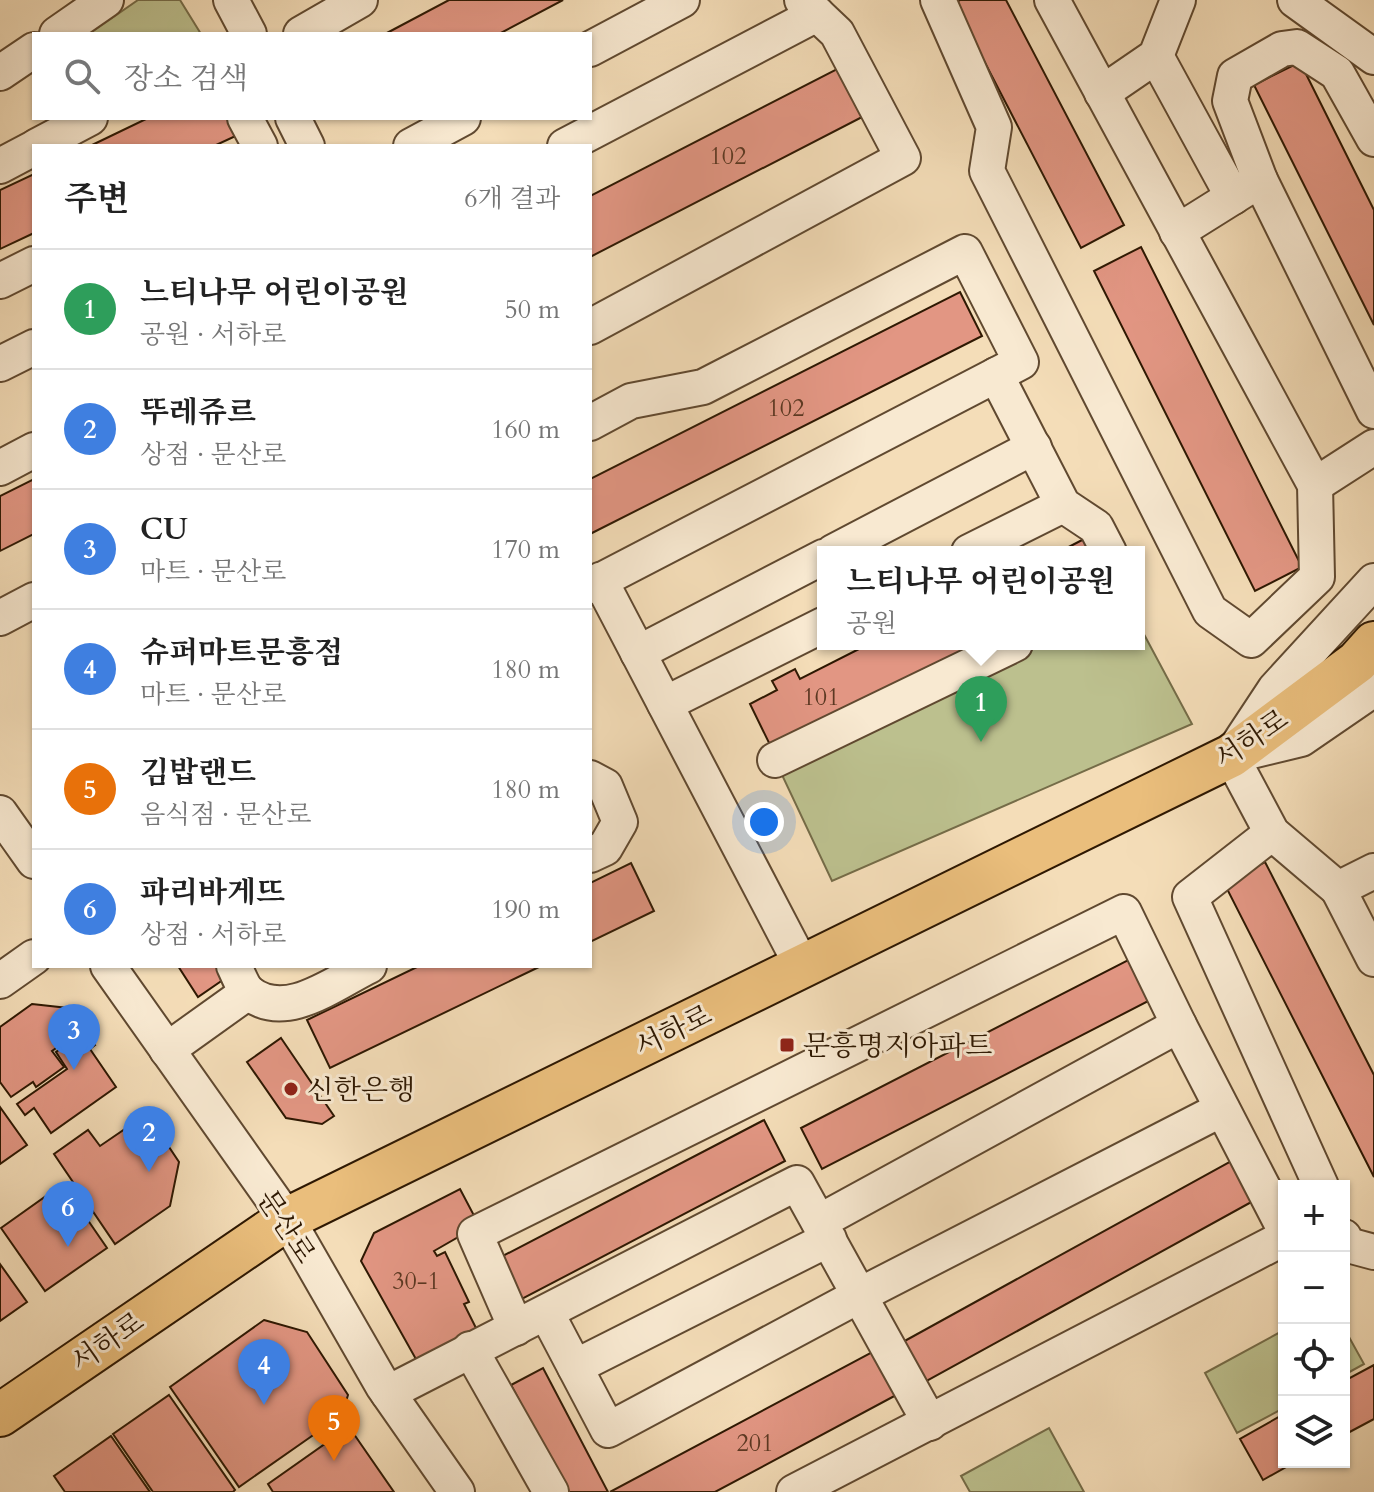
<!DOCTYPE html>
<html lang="ko">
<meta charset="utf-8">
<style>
:root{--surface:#fff;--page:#f6f6f6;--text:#222;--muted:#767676;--line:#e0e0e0;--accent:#0b8043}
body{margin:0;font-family:Cardo,"Noto Serif KR",serif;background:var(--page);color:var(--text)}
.controls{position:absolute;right:24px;bottom:24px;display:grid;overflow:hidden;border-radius:0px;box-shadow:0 2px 6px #0004}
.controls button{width:72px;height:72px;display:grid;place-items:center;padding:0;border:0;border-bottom:2px solid var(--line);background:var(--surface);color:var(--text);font:40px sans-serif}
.you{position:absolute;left:764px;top:822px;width:28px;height:28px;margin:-20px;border:6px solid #fff;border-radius:50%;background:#1a73e8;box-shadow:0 0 0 12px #1a73e833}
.badge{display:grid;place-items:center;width:52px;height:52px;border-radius:50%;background:var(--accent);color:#fff;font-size:26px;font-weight:700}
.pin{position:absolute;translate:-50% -66px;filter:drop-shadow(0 2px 4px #0008)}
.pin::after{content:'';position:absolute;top:42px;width:28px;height:24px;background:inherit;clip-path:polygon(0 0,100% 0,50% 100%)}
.popup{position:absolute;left:817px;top:546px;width:328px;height:104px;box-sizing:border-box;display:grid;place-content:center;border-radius:0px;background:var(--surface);filter:drop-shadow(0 2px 6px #0005);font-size:26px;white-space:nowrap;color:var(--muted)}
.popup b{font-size:30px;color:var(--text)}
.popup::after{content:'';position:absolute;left:50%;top:100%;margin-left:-16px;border:16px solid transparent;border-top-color:var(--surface)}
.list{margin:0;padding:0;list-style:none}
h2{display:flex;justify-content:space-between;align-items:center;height:104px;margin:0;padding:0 32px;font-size:34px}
h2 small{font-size:26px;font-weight:400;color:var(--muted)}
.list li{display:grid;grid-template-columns:52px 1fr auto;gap:24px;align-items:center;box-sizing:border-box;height:120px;padding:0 32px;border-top:2px solid var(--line)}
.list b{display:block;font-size:30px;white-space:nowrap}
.list p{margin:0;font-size:26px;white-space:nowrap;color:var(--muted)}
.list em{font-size:26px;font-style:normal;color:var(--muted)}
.icon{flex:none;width:44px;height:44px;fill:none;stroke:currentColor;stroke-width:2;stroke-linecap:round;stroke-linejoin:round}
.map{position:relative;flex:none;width:1374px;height:1492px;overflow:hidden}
.search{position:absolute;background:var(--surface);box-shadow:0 2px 6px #0004;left:32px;top:32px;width:560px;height:88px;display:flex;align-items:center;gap:20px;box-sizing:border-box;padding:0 28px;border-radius:0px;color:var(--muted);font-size:30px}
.panel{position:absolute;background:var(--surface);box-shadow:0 2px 6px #0004;left:32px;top:144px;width:560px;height:824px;border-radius:0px}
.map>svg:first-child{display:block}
</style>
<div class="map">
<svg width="1374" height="1492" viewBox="0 0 1374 1492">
<rect width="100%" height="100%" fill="#f4ddb8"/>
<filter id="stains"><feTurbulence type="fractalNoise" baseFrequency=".0025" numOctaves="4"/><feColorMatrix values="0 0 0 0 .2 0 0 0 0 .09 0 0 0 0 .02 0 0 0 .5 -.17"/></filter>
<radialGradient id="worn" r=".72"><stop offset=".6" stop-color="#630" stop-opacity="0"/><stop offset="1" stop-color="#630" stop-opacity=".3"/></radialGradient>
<g fill="#bcc08e" stroke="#756c48" stroke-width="2">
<polygon points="138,0 180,0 201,34 89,34"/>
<polygon points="1139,625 1192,724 832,881 775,760 1015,644 1139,644"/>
<polygon points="1344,1328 1364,1364 1344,1375"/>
<polygon points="1284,1330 1284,1408 1237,1433 1205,1373"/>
<polygon points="1049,1428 1084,1492 970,1492 961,1476"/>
</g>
<g fill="#e29683" stroke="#2e1802" stroke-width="2">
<polygon points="449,0 563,0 499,34 385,34"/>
<polygon points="960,0 1006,0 1124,225 1081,248 954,3"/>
<polygon points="1300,62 1374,210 1374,325 1254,85"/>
<polygon points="841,67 866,115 590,257 590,196"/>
<polygon points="148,118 233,118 240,134 214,146 90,146"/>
<polygon points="34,174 34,233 0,249 0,190"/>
<polygon points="1141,247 1302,567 1255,591 1094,271"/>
<polygon points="960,292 982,336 590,534 590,479"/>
<polygon points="34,479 34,534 0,551 0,496"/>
<polygon points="1086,538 1092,552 1059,552"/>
<polygon points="859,644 983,644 773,751 750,704 777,690 772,681 795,669 800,679 861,648"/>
<polygon points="1265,862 1374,1075 1374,1177 1224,883"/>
<polygon points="631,863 654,911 590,942 590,883"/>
<polygon points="1138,955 1158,996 822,1169 801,1128"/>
<polygon points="178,966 224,966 230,975 198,997"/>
<polygon points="419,966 541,966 330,1068 307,1020"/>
<polygon points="32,1004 68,1008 83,1029 52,1051 64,1067 36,1087 33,1082 11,1097 0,1082 0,1027"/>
<polygon points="85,1031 95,1045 90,1049 116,1087 51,1133 34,1108 25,1115 17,1104 67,1069 56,1052"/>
<polygon points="281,1038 334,1116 322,1124 286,1118 247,1062"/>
<polygon points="0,1107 27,1145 0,1164"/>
<polygon points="147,1114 179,1162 170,1206 115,1244 54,1154 88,1130 100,1146"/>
<polygon points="764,1120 785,1161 518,1301 497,1259"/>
<polygon points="1233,1160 1255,1200 923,1383 901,1343"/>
<polygon points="63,1184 107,1248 45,1291 1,1228"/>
<polygon points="460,1189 479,1225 434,1251 437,1256 445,1252 469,1302 464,1304 478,1332 417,1361 361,1261 374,1233"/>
<polygon points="0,1264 27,1302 0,1321"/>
<polygon points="264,1320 307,1332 348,1395 342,1415 239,1487 170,1387"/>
<polygon points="876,1350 900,1393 715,1492 610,1492"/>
<polygon points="1374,1365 1374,1419 1344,1435 1344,1381"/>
<polygon points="543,1368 608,1492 568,1492 511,1385"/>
<polygon points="169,1395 235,1490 233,1492 153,1492 113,1434"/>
<polygon points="1284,1414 1284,1462 1295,1462 1263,1480 1240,1439"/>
<polygon points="349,1427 394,1492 273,1492 268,1484"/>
<polygon points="111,1436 150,1492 65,1492 54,1476"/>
</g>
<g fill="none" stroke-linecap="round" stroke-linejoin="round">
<defs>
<g id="minor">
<polyline points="231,0 249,34"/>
<polyline points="938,0 994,127 987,171 1210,611 1251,640 1317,577 1315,485 1052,0"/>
<polyline points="1295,0 1374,57"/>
<polyline points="57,34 106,0"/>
<polyline points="301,34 360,0"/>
<polyline points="590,49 682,0"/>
<polyline points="1156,56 1233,197"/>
<polyline points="0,73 34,50"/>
<polyline points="1102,93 1156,56 1178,0"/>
<polyline points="245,118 260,146"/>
<polyline points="293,118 307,146"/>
<polyline points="37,146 90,118"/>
<polyline points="411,146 463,118"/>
<polyline points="565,146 817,14"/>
<polyline points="0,166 34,148"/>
<polyline points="1260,180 1374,411"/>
<polyline points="1177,232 1260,180 1230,101 1235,76 1282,49 1297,47 1337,73 1374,139"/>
<polyline points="0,281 34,264"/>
<polyline points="590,327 903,158 837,33 802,0"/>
<polyline points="0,364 34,347"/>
<polyline points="996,375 1063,505 1096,527 1109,552"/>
<polyline points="590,423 631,401 703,387 965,252 1021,362 590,586"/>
<polyline points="0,468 34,450"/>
<polyline points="1315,485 1374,447"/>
<polyline points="833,552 1034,447"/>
<polyline points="969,552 1063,505"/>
<polyline points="600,580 802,966"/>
<polyline points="0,618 34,600"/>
<polyline points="638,653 823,557"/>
<polyline points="665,704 823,625"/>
<polyline points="1240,742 1275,689 1374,581"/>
<polyline points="1239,754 1301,739 1374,689"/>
<polyline points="1231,756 1272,833 1338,889 1374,871"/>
<polyline points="775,760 1015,644"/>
<polyline points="590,778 605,786 620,822 605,848 590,855"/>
<polyline points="0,813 34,861"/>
<polyline points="1272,833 1190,897 1321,1186"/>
<polyline points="1338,889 1374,959"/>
<polyline points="108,966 287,1219 383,1386 457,1492"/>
<path d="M234,966C238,974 243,988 249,993C286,1022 334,983 369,966"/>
<polyline points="0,981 34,957"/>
<polyline points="167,1050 248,992"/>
<polyline points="819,1222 1179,1025 1284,1228"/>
<polyline points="1344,1237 1348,1245 1374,1252"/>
<polyline points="547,1314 608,1430 860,1295 1222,1109"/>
<polyline points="516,1328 475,1234 1124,912 1179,1025"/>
<polyline points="470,1349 551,1492"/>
<polyline points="575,1367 829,1239"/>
<polyline points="388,1393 797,1183 930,1423"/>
<polyline points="794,1492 1284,1238"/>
</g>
<polyline id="major" points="0,1415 287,1219 1231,756 1357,662 1374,643"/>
</defs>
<use href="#minor" stroke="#604930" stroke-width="38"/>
<use href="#major" stroke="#2e1802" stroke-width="46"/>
<use href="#minor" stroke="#f8e9d1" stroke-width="34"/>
<use href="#major" stroke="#eabe7c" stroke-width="42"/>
</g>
<g fill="#8f2418" stroke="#f8e9d1" stroke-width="3">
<rect x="779" y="1037" width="16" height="16" rx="4"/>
<circle cx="291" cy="1089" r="8"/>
</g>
<g text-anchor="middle" stroke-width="6" stroke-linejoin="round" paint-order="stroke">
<g font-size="24" fill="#5b3822">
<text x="728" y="164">102</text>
<text x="786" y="416">102</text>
<text x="821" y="705">101</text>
<text x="416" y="1289">30-1</text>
<text x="755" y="1451">201</text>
</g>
<g font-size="28" fill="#2e1802" stroke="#f8e9d1">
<text transform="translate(1251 738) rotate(-34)" y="10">서하로</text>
<text transform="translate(673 1030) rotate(-26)" y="10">서하로</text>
<text transform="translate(287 1226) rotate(57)" y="10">문산로</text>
<text transform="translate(107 1341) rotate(-35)" y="10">서하로</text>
</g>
<g font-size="28" fill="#2e1802" stroke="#f8e9d1" text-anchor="start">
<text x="803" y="1055">문흥명지아파트</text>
<text x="307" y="1099">신한은행</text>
</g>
</g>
<rect width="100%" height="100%" filter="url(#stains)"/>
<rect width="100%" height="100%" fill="url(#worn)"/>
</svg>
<div class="controls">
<button>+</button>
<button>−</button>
<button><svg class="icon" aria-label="locate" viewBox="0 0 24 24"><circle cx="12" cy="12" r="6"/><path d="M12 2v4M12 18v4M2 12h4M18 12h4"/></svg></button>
<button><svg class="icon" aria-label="layers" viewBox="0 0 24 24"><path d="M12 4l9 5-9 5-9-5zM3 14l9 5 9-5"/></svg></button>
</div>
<div class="you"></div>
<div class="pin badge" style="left:981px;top:742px;background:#2e9e5b">1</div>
<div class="popup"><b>느티나무 어린이공원</b>공원</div>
<div class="pin badge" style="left:149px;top:1172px;background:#3f7fe0">2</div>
<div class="pin badge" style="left:74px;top:1070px;background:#3f7fe0">3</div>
<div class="pin badge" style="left:264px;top:1405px;background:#3f7fe0">4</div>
<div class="pin badge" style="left:334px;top:1461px;background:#e8710a">5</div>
<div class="pin badge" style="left:68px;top:1247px;background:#3f7fe0">6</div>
<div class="search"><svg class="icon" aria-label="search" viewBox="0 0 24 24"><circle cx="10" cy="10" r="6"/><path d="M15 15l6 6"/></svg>장소 검색</div>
<section class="panel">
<h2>주변<small>6개 결과</small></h2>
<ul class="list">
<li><span class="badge" style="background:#2e9e5b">1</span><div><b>느티나무 어린이공원</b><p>공원 · 서하로</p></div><em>50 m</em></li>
<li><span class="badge" style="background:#3f7fe0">2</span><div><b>뚜레쥬르</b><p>상점 · 문산로</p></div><em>160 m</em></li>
<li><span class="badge" style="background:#3f7fe0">3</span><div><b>CU</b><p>마트 · 문산로</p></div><em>170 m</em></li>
<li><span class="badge" style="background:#3f7fe0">4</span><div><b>슈퍼마트문흥점</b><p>마트 · 문산로</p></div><em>180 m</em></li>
<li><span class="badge" style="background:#e8710a">5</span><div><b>김밥랜드</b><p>음식점 · 문산로</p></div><em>180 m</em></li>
<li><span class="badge" style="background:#3f7fe0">6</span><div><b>파리바게뜨</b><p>상점 · 서하로</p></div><em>190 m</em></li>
</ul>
</section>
</div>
